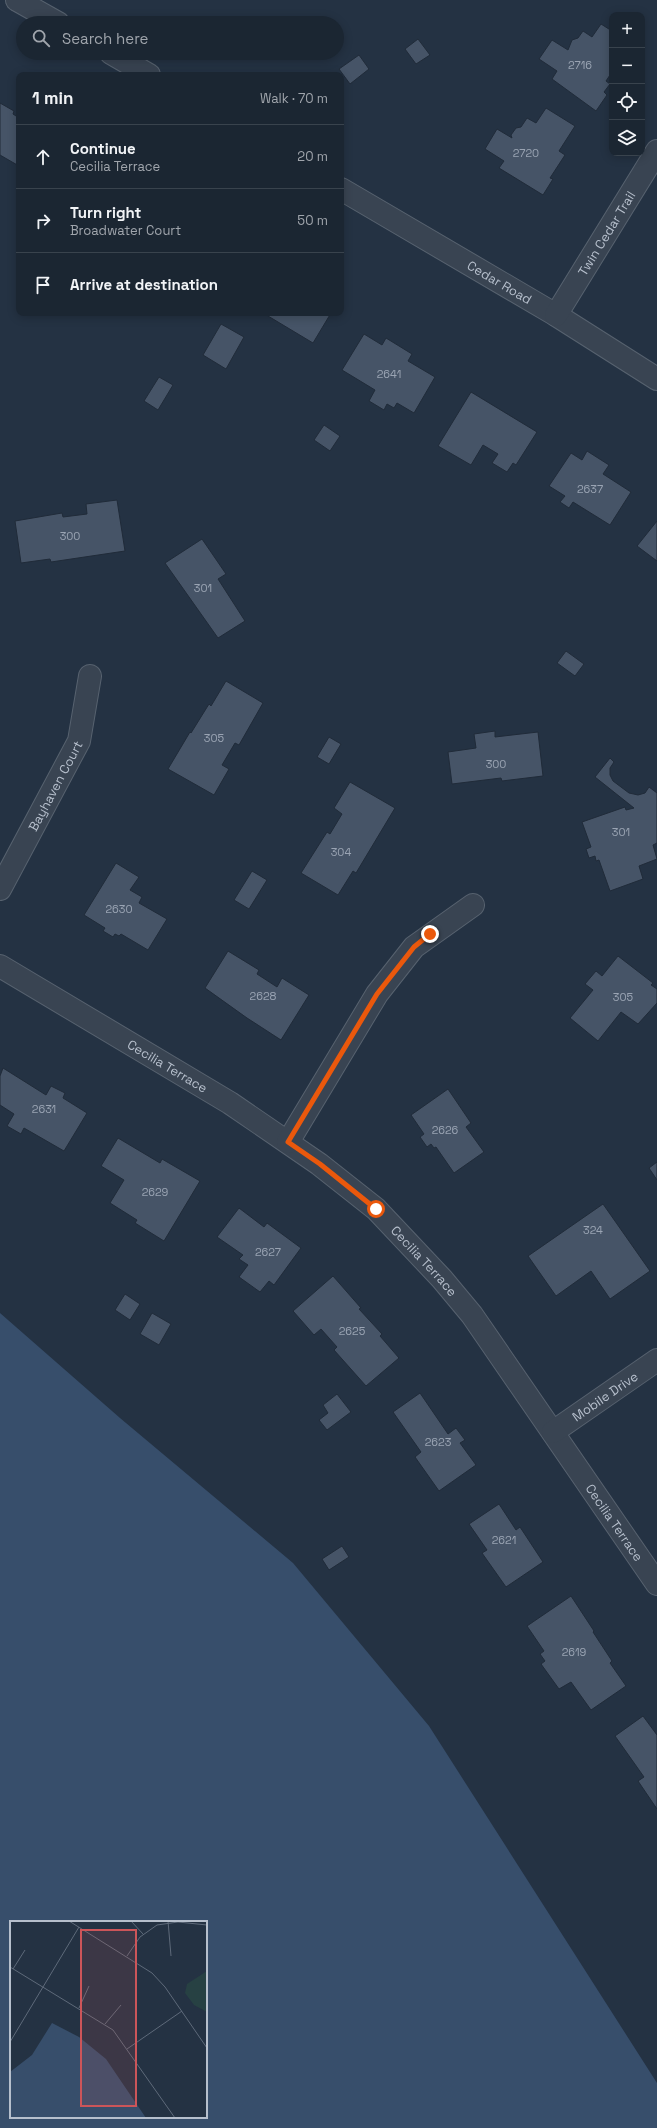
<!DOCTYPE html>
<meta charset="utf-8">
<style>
:root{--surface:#1b2632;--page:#242e3a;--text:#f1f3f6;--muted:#a0a5ac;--line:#39434d}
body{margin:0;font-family:"Space Grotesk",sans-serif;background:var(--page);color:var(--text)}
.controls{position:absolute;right:12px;top:12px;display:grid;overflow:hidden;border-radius:8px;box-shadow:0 2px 10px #0003}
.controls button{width:36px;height:36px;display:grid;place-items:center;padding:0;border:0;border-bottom:1px solid var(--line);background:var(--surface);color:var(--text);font:20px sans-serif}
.stop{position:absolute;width:12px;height:12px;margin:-9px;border:3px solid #ea580c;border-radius:50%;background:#fff}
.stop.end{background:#ea580c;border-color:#fff;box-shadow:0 1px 4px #0008}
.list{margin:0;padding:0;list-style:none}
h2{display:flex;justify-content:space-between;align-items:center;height:52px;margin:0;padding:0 16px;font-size:17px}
h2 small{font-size:13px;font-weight:400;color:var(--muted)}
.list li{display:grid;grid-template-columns:26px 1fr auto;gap:12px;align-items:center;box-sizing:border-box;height:64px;padding:0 16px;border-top:1px solid var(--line)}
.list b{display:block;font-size:15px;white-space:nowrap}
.list p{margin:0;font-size:13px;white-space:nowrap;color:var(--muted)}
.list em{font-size:13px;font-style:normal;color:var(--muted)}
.icon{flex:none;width:22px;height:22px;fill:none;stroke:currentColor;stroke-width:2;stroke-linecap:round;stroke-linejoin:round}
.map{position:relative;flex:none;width:657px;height:2128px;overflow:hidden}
.search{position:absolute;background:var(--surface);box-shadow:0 2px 10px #0003;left:16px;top:16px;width:328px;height:44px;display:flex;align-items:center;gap:10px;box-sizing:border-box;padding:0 14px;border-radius:22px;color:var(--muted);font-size:15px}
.panel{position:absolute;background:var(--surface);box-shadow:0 2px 10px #0003;left:16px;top:72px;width:328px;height:244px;border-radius:8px}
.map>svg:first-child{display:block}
</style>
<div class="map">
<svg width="657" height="2128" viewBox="0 0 657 2128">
<rect width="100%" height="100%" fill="#243243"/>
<path fill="#374e6b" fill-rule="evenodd" d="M0,1313L120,1418L293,1563L429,1726L657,2083V2128H0ZM11,1922H206V2117H11Z"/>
<g fill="#465467" stroke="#202b39">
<polygon points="601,24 612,31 612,72 606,81 610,84 604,92 607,95 596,111 552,79 557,71 539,59 552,40 568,50 572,40 578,38 583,31 592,37"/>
<polygon points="418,39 430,55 416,64 405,49"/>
<polygon points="359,55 369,69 350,84 339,69"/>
<polygon points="0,103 14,111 13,114 19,118 19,166 0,155"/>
<polygon points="546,108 575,126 559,151 565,155 550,178 553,179 543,195 499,168 504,161 485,149 497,129 512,138 511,135 516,128 521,127 527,118 536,123"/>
<polygon points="263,313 331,313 313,343"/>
<polygon points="221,324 244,337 226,369 203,355"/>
<polygon points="364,334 382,345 386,338 412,354 408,361 435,377 414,413 397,403 394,408 387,404 384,410 369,401 375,390 342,370"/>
<polygon points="159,377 173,385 158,410 144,401"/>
<polygon points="471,392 537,432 516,465 513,463 507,472 492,463 498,454 483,445 471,465 438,446"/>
<polygon points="324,425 340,436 330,451 314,440"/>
<polygon points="587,451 609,465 603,474 631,492 610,525 573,502 569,508 560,502 565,496 549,486 571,453 582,460"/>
<polygon points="117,500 125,551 51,562 50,559 21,563 15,521 62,513 63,517 87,514 86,504"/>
<polygon points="657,521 657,561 637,546"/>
<polygon points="202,539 226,574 218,579 245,621 218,638 165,563"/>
<polygon points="566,651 584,664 575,676 557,663"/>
<polygon points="226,681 263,703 239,745 235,743 222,765 229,769 214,795 168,769 190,732 191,733 209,704 211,706"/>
<polygon points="495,731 495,737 538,732 543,776 502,781 501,778 452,784 448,752 476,748 474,734"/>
<polygon points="329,737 341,744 329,764 317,757"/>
<polygon points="610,758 614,762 610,768 610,775 613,781 629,793 638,795 645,793 649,787 657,793 657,843 653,845 657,859 639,866 643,879 610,891 599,860 596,861 595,856 589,858 586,849 591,847 582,822 625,807 626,810 634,808 595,777"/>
<polygon points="350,782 395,808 356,873 353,871 338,895 301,873 327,832 330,834 342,814 334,808"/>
<polygon points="116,863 139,877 130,890 142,897 139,903 167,919 148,950 121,934 119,936 115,934 113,937 103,931 105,928 84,915"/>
<polygon points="252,871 267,880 249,909 234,900"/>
<polygon points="228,951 259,970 257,974 277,987 282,978 309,995 281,1040 247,1018 205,988"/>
<polygon points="618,956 653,983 651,985 657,989 657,1003 638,1024 621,1012 598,1041 570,1018 593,990 585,984 596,971 602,976"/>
<polygon points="3,1068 46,1095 51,1086 65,1093 63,1098 87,1113 64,1151 24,1128 21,1134 7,1126 14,1114 0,1105 0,1076"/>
<polygon points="448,1089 471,1123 466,1127 484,1152 454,1173 436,1147 434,1148 431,1144 427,1147 420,1137 424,1134 411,1115"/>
<polygon points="118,1138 160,1163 162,1159 200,1181 164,1241 135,1223 137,1220 110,1203 124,1180 101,1166"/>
<polygon points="657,1162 657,1180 649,1168"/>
<polygon points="603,1204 650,1271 610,1299 591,1271 556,1296 528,1256"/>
<polygon points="239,1208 264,1227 267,1223 301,1248 274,1285 269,1281 260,1292 239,1277 248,1265 239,1259 243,1255 217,1237"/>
<polygon points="333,1276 361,1308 359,1309 382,1334 380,1336 399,1358 366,1386 334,1350 337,1347 321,1329 314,1335 293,1311"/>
<polygon points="125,1294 140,1304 130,1320 115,1310"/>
<polygon points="152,1313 171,1324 159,1345 140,1334"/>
<polygon points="420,1393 448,1434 456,1428 465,1440 460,1443 476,1465 439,1491 415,1457 421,1452 393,1412"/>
<polygon points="337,1394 351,1412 327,1430 319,1420 328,1413 323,1405"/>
<polygon points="499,1504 516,1530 520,1527 543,1562 506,1587 482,1553 487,1550 469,1524"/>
<polygon points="342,1546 349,1557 329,1570 322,1559"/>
<polygon points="571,1596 594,1631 593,1632 612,1661 610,1663 626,1686 591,1710 571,1682 559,1689 541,1664 545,1661 540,1654 544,1651 527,1626"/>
<polygon points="643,1716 657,1735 657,1809 638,1781 644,1777 615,1736"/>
</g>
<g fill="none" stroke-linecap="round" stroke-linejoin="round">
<defs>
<g id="minor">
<polyline points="17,0 58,23"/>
<polyline points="111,53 149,75"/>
<path id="s1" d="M341,189L556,315L657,379"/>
<path id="s2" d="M556,315L657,151"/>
<path id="s3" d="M0,889L79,741L90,676"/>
<path id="s4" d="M0,966L230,1103L319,1164L376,1209L442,1279L472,1315L657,1584"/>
<polyline points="288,1142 377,994 414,947 473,905"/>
<path id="s5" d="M553,1432L657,1360"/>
</g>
</defs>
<use href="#minor" stroke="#57626f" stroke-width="24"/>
<use href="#minor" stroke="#394452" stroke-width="22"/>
</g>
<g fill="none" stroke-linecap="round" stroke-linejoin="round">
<polyline stroke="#ea580c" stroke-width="5" points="376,1209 320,1164 288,1142 377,994 414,947 430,934"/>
</g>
<g text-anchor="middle" stroke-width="3" stroke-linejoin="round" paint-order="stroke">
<g font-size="11" fill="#9aa4b3">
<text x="580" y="69">2716</text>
<text x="526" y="157">2720</text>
<text x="389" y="378">2641</text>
<text x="590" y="493">2637</text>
<text x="70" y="540">300</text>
<text x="203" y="592">301</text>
<text x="214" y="742">305</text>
<text x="496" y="768">300</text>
<text x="621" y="836">301</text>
<text x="341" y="856">304</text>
<text x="119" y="913">2630</text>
<text x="263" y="1000">2628</text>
<text x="623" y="1001">305</text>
<text x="44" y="1113">2631</text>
<text x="445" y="1134">2626</text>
<text x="155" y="1196">2629</text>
<text x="593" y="1234">324</text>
<text x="268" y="1256">2627</text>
<text x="352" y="1335">2625</text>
<text x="438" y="1446">2623</text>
<text x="504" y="1544">2621</text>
<text x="574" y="1656">2619</text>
</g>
<g font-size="13" fill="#b6bfcc" stroke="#1e2937">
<text dy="5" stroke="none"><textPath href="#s2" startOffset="96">Twin Cedar Trail</textPath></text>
<text dy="5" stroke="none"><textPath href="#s1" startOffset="184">Cedar Road</textPath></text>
<text dy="5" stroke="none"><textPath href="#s3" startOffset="117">Bayhaven Court</textPath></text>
<text dy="5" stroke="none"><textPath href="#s4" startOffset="195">Cecilia Terrace</textPath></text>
<text dy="5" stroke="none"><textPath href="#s4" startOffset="519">Cecilia Terrace</textPath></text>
<text dy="5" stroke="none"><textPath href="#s5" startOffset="63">Mobile Drive</textPath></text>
<text dy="5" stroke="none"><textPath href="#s4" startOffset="843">Cecilia Terrace</textPath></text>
</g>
</g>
<g transform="translate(10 1921)">
<rect width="197" height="197" fill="#243243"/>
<path d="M197,50V91L184,84L175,72L177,63Z" fill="#274143"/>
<path d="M42,102L69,116L96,138L136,197H0V151L22,134Z" fill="#374e6b"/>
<path fill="none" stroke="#5e6a7a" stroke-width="1" d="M59,0L142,52L155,66L197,127M121,0L133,13M158,0L161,35M117,35L130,16L147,4L168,1L197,4M0,46L103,109L165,197M3,48L15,29M69,87L79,65M95,103L111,84M0,121L69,6M117,128L172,90"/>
<path fill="#cc5559" fill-opacity="0.15" stroke="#cc5559" stroke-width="2" d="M71,9H126V185H71Z"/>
<rect width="197" height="197" fill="none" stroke="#b6bfcc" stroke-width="2"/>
</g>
</svg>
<div class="controls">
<button>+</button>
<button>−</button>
<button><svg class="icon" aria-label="locate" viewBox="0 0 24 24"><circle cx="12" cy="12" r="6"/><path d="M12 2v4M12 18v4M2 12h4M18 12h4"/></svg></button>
<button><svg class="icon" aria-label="layers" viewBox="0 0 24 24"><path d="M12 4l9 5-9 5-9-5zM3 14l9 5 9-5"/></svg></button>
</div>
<div class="stop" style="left:376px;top:1209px"></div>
<div class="stop end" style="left:430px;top:934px"></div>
<div class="search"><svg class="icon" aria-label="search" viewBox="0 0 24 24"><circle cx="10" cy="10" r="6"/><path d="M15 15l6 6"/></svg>Search here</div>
<section class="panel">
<h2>1 min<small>Walk · 70 m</small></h2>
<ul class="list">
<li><svg class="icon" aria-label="ahead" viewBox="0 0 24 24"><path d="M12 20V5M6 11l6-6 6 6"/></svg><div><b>Continue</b><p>Cecilia Terrace</p></div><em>20 m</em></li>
<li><svg class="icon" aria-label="right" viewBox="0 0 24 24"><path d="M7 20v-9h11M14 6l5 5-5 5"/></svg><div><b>Turn right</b><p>Broadwater Court</p></div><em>50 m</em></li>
<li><svg class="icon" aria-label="arrive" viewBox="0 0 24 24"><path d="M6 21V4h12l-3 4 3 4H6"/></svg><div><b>Arrive at destination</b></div></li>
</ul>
</section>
</div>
